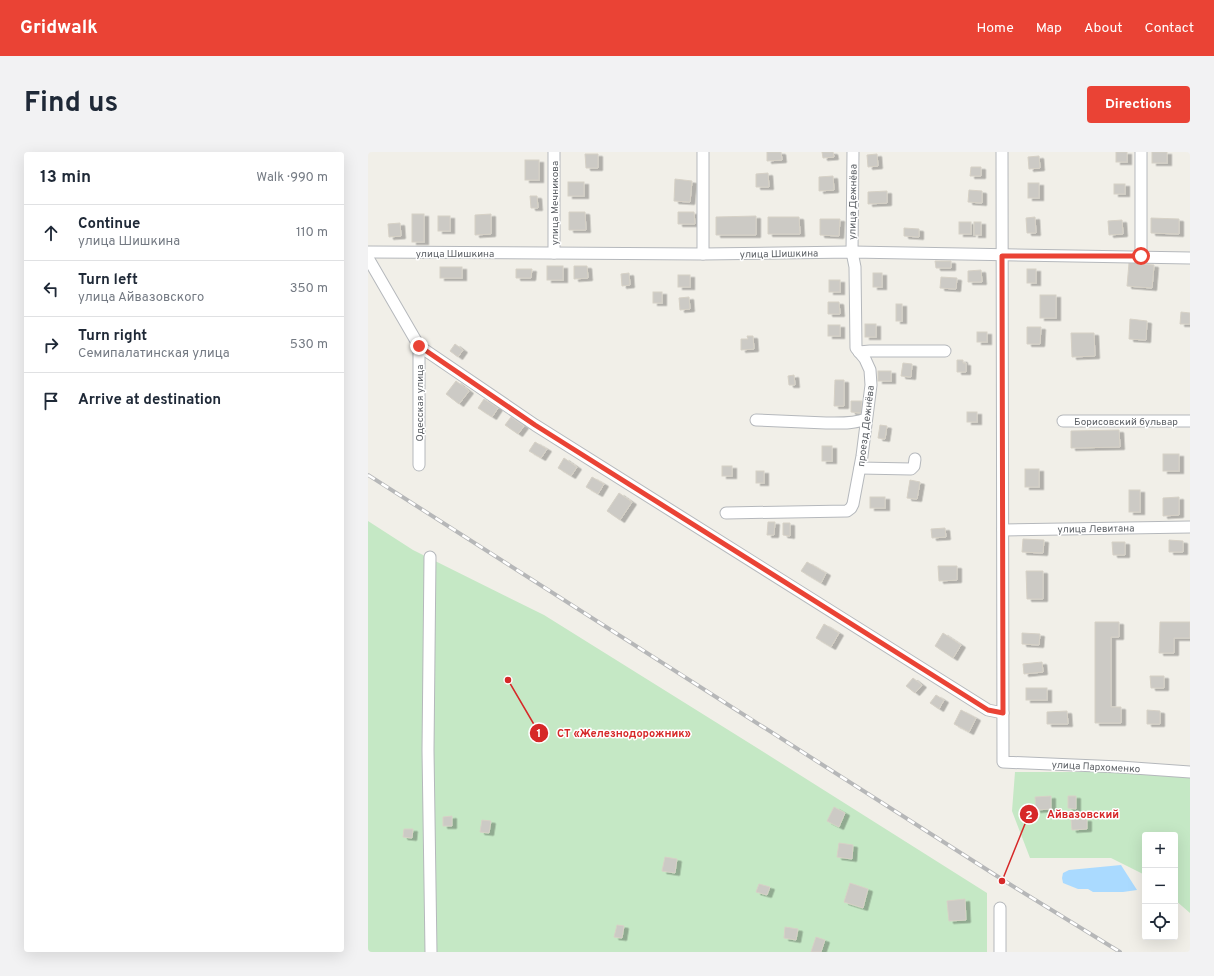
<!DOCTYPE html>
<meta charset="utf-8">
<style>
:root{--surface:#fff;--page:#f2f2f3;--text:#1f2937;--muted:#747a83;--line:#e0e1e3;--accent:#ea4335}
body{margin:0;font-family:Overpass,sans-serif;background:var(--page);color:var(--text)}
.controls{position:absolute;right:12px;bottom:12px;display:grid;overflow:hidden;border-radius:4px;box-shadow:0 4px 16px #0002}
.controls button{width:36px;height:36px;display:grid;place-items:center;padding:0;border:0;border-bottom:1px solid var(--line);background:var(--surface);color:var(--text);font:20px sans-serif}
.stop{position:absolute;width:12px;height:12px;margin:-9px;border:3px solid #ea4335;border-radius:50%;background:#fff}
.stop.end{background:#ea4335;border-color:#fff;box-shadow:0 1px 4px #0008}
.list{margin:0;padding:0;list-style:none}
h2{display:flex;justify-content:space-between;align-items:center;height:52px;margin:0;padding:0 16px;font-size:17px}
h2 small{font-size:13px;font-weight:400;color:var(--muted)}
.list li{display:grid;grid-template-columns:26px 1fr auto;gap:12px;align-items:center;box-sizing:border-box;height:56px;padding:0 16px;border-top:1px solid var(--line)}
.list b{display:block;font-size:15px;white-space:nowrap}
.list p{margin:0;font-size:13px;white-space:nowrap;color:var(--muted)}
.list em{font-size:13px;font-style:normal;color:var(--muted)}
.icon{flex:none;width:22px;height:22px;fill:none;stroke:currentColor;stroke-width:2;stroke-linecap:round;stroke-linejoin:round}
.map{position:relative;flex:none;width:822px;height:800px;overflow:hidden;border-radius:4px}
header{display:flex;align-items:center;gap:24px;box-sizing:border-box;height:56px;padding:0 20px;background:var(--accent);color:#fff}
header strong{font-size:19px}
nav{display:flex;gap:22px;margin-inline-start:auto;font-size:14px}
.intro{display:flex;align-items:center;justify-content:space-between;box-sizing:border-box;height:96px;padding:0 24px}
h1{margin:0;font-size:28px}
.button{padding:10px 18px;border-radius:4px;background:var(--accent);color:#fff;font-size:14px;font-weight:700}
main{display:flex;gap:24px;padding:0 24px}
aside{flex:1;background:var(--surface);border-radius:4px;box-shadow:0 4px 16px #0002}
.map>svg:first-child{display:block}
</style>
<header>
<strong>Gridwalk</strong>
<nav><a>Home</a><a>Map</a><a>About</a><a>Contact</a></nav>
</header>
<div class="intro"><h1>Find us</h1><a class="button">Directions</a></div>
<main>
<aside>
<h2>13 min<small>Walk · 990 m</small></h2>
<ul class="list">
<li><svg class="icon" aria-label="ahead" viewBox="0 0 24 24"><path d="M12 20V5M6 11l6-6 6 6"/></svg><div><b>Continue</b><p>улица Шишкина</p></div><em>110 m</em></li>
<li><svg class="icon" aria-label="left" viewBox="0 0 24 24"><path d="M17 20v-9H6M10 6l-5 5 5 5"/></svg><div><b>Turn left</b><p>улица Айвазовского</p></div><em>350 m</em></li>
<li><svg class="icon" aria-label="right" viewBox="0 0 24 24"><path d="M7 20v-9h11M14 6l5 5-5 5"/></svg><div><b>Turn right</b><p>Семипалатинская улица</p></div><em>530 m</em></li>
<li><svg class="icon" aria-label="arrive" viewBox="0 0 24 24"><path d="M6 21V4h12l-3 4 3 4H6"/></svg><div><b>Arrive at destination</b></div></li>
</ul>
</aside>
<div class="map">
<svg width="822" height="800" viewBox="0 0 822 800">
<defs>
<filter id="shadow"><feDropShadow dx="4.5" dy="2.5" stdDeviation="0" flood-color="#0004"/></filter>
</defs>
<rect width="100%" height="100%" fill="#f1efe8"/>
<g fill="#c5e8c5">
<polygon points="0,369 45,398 176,463 386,594 619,741 619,800 0,800"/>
<polygon points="647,620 822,620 822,761 807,748 807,683 777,683 777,723 743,706 662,706 644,659"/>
</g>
<polygon fill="#aadaff" points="753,713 769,738 755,740 725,740 720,737 710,737 695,731 694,726 695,721 701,718"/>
<g fill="#cccac5" stroke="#d6d1c6" filter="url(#shadow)">
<polygon points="399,0 413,0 414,8 399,9"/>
<polygon points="454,0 465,0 466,5 455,6"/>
<rect x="748" y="0" width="11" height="10"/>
<rect x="784" y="0" width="15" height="11"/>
<polygon points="217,2 230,2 230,16 218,16"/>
<polygon points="509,2 510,14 500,15 499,3"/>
<polygon points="671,4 672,16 661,17 660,5"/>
<rect x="157" y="8" width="14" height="20"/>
<polygon points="603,15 613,15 613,24 602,24"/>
<polygon points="400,21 401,35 388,35 388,22"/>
<polygon points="465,24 466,38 451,39 451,25"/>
<polygon points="307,27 324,29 322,50 306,49"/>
<rect x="200" y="30" width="16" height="14"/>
<rect x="660" y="31" width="11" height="15"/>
<rect x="746" y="32" width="11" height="10"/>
<polygon points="601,38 614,39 614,51 600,50"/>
<polygon points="519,39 519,51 500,52 500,40"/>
<polygon points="162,44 169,44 170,56 163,56"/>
<polygon points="201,60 217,60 218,78 201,78"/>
<polygon points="310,60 326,60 327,72 310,72"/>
<rect x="44" y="62" width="12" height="28"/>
<polygon points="123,62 123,82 107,83 107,63"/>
<rect x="70" y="64" width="12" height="15"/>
<polygon points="388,64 388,83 348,83 348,65"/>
<polygon points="400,65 431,65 432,82 400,82"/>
<polygon points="667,65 668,81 659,81 658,66"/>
<polygon points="783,66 811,67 811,82 783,81"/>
<polygon points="452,67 472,67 471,84 452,83"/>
<polygon points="754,68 755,82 741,83 740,69"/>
<rect x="591" y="70" width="12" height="12"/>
<rect x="606" y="70" width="7" height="13"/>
<polygon points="32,71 33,84 21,85 20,72"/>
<polygon points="536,76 551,77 551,85 536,84"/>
<polygon points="567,109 583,109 583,116 568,116"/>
<polygon points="761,111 786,113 784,136 759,134"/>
<rect x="179" y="114" width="16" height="14"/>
<polygon points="206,114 219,114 220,126 206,127"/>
<rect x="72" y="115" width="22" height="11"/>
<polygon points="148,117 164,117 163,126 148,126"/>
<rect x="659" y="117" width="9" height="14"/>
<polygon points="613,118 614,130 600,130 600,119"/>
<polygon points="261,121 262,133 254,134 253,122"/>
<rect x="505" y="121" width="9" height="14"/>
<rect x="310" y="123" width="12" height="12"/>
<polygon points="573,125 589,126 588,137 572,136"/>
<rect x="461" y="128" width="11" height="12"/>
<rect x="285" y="140" width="9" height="11"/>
<rect x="672" y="143" width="16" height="23"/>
<polygon points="321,145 322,157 312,158 311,146"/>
<polygon points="460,150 471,150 472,162 460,162"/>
<rect x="528" y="152" width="6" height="17"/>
<polygon points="813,160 822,161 822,172 812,172"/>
<polygon points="762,167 779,169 778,188 761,187"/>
<rect x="497" y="172" width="11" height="13"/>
<rect x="460" y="173" width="12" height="11"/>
<polygon points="659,175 673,175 672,192 659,192"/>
<rect x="609" y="180" width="10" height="10"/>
<polygon points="703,181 726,181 727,204 704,205"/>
<polygon points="379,184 385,184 386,197 373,198 373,187 380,187"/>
<polygon points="87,192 95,198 90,205 82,199"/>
<polygon points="589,208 595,208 595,211 598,211 598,220 589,220"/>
<polygon points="535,211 544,212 543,225 533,224"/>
<rect x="510" y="219" width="13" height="10"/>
<polygon points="426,223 427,233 421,233 420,224"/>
<polygon points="467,228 476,228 476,254 466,254"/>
<polygon points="88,229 101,239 91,252 78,242"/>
<polygon points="116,247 130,256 124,265 110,256"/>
<polygon points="483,249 494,249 493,261 483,260"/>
<rect x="599" y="260" width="10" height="10"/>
<polygon points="143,265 156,274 150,282 137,273"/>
<polygon points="512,273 519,274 517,287 510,286"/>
<polygon points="751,278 752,295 703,296 703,279"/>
<polygon points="167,290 179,297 173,306 161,299"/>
<rect x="454" y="294" width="10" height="15"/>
<rect x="795" y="302" width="16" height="17"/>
<polygon points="196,306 209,315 203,324 190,316"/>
<rect x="354" y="314" width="10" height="10"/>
<rect x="657" y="317" width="14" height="18"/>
<rect x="388" y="319" width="8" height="12"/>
<polygon points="224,325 236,332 230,342 218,335"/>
<polygon points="542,328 552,330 549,347 539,346"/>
<rect x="761" y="338" width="11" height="22"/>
<polygon points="251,341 264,350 252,368 239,359"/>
<rect x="502" y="345" width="15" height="11"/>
<polygon points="811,345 811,363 795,364 795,346"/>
<polygon points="400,370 407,370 406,383 399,383"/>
<polygon points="415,371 422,371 422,384 415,383"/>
<polygon points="577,376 578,385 564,386 563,377"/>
<polygon points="655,387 676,388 675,401 654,400"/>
<polygon points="801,388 815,389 815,400 801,400"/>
<polygon points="744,390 757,390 757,403 745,403"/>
<polygon points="439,410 458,421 453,431 433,419"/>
<polygon points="570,414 589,414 589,428 571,429"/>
<polygon points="658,419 675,419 675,447 659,447"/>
<polygon points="727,470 751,470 751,485 743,485 743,555 753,555 753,571 727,571"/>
<polygon points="792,470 822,470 822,486 806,486 806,501 791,501"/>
<polygon points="456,472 471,481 463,495 448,486"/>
<polygon points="575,481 593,493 585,506 567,494"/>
<polygon points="654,481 672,482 671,493 654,492"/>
<polygon points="674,510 675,520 656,522 655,512"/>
<polygon points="782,524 796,524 796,536 783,536"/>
<polygon points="545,526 554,533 547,541 538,534"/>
<rect x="658" y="536" width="21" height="12"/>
<polygon points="568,543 576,548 571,557 562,551"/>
<polygon points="593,558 608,566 601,580 586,572"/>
<polygon points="779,558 792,559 792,572 779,572"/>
<polygon points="699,559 700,572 679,572 679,560"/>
<polygon points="683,644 683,657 668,658 667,645"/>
<polygon points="700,644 708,644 708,657 700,656"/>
<polygon points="466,655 477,661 471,675 459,669"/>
<polygon points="84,664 84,674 75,674 75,665"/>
<polygon points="703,667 719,667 719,677 704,678"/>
<polygon points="114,668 123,669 121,681 112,680"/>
<polygon points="36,677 45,677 44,686 35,685"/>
<polygon points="471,691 485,693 484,707 469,705"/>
<polygon points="297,705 309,707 307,721 294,719"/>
<polygon points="482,731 500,737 495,756 476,750"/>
<polygon points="391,732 402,735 399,743 388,740"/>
<polygon points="597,747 598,768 581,769 579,749"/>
<polygon points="249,773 256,774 254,786 246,785"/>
<polygon points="417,775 430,777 428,788 416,786"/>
<polygon points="448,785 457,788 453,800 443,800"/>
</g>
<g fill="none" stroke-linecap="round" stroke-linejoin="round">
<defs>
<g id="minor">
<polyline points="186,0 186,101"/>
<polyline points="634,0 635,610 752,615 822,620"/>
<polyline points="773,0 773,105"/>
<polyline points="0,100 335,102 484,100 822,106"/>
<polyline points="335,102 335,0"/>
<polyline points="0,106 51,194 51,313"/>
<polyline points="51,194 167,273 620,558 635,561"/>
<polyline points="491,200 502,199 577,199"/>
<path d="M388,268C412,269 435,270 458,271C471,271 486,272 498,267"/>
<polyline points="695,269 822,269"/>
<polyline points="492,316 543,317 546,314 547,307"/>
<polyline points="358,361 479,359 483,356 485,352 494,304 503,233 502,218 497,207 488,196 487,115 484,100 485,0"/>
<polyline points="635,378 822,375"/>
<polyline points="62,405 60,598 63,800"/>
<polyline points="632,800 632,756"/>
</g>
</defs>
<use href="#minor" stroke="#b5b8bc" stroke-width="13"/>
<use href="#minor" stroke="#fff" stroke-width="11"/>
<defs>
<polyline id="rail" points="0,323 643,733 752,800"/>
</defs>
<use href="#rail" stroke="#b6b7b8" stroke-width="4"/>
<use href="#rail" stroke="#fff" stroke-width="2.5" stroke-dasharray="8" stroke-linecap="butt"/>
</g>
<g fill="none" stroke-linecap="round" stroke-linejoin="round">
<polyline stroke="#ea4335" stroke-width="5" points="51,194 167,273 620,558 635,561 634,104 773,104"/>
</g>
<g text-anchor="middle" stroke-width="3" stroke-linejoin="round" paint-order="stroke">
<g font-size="10" fill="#5f6368" stroke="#fff">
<text transform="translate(484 50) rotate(-89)" y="4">улица Дежнёва</text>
<text transform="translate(186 51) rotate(-90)" y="4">улица Мечникова</text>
<text x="87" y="105">улица Шишкина</text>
<text transform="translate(411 101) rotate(-1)" y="4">улица Шишкина</text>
<text transform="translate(51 251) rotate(-90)" y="4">Одесская улица</text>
<text x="758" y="273">Борисовский бульвар</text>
<text transform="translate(497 274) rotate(-83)" y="4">проезд Дежнёва</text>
<text transform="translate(728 376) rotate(-1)" y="4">улица Левитана</text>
<text transform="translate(728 614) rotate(3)" y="4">улица Пархоменко</text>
</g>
</g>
<path fill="none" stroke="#d62828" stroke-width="1.5" d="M140 528L171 581M634 729L661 662"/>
<g fill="#d62828" stroke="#fff" stroke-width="1.5">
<circle cx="140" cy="528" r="4"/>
<circle cx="634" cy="729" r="4"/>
<circle cx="171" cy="581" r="10"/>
<circle cx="661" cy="662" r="10"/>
</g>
<g font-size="12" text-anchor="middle" font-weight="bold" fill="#fff">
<text x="171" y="585">1</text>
<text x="661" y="667">2</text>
</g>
<g font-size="11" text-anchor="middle" font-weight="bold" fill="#d62828" stroke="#fff" stroke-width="3" stroke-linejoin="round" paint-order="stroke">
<text x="256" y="585">СТ «Железнодорожник»</text>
<text x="715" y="666">Айвазовский</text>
</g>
</svg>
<div class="controls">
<button>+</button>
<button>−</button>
<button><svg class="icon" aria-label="locate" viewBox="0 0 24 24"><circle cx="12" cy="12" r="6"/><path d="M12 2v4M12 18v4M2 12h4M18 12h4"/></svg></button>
</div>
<div class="stop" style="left:773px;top:104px"></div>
<div class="stop end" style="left:51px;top:194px"></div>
</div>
</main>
